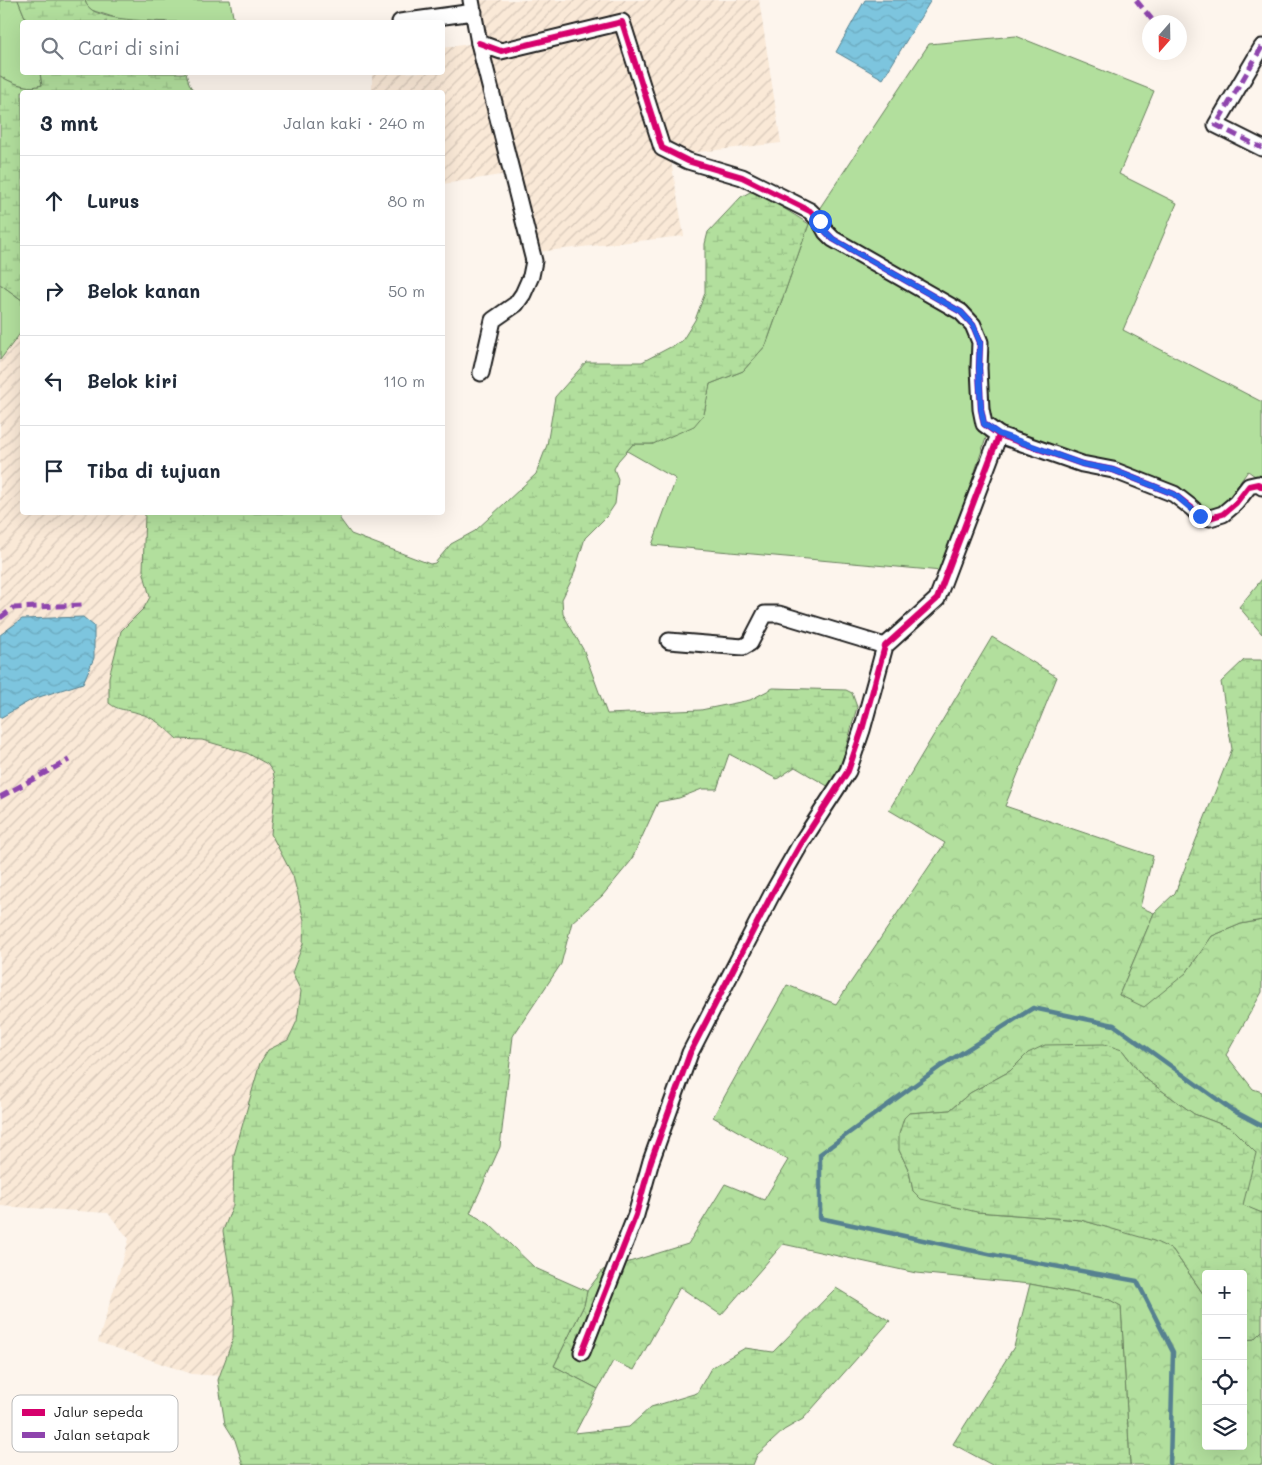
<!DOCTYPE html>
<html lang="id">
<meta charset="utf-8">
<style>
:root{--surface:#fff;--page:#f6f6f7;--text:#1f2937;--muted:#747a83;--line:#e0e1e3}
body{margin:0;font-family:Mali,sans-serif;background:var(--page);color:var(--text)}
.controls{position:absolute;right:15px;bottom:15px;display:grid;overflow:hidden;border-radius:5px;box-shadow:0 5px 20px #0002}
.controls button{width:45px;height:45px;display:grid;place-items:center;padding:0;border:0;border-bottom:1px solid var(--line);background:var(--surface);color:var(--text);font:25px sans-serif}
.compass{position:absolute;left:1142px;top:15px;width:45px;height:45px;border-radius:50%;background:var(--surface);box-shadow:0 5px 20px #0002;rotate:200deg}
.stop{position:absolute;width:15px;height:15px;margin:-11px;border:4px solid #2563eb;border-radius:50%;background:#fff}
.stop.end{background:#2563eb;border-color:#fff;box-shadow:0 1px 5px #0008}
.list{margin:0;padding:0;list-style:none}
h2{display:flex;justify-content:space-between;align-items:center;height:65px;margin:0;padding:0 20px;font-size:21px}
h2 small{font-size:16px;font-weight:400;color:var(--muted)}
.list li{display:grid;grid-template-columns:32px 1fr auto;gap:15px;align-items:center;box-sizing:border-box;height:90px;padding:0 20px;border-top:1px solid var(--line)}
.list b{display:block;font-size:19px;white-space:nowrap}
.list em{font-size:16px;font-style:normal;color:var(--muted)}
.icon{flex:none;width:28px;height:28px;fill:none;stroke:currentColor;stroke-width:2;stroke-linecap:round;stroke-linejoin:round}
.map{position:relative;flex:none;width:1262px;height:1465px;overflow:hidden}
.search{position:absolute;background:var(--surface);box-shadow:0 5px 20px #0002;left:20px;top:20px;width:425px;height:55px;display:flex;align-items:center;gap:12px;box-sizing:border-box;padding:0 18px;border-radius:5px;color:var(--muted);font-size:19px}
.panel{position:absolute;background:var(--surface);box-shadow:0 5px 20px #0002;left:20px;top:90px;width:425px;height:425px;border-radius:5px}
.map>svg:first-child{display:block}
</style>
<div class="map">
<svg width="1262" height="1465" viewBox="0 0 1262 1465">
<defs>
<pattern id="industrial-furrows" width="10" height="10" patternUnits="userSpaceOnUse" patternTransform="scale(1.25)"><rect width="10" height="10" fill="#fae9d7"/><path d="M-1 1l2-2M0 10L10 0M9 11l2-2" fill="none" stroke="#d6c7b8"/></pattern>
<pattern id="forest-crowns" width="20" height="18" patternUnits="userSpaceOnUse" patternTransform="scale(1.25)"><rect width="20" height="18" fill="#b2df9d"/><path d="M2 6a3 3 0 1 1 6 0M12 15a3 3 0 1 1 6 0" fill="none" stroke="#98bf87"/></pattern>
<pattern id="wetland-marsh" width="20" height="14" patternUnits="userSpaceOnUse" patternTransform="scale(1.25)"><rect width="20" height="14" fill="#b2df9d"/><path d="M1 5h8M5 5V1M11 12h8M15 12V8" fill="none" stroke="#98bf87"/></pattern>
<pattern id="water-waves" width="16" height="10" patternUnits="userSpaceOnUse" patternTransform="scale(1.25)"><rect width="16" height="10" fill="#7dc5de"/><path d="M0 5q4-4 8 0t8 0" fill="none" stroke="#6ba9be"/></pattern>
</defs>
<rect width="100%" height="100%" fill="#fdf5ed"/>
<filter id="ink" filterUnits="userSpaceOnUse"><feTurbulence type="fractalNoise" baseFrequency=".02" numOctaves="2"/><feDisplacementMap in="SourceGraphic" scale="10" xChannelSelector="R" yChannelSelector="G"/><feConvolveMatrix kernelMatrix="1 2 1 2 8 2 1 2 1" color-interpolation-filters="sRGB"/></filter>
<g filter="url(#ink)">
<g fill="url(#industrial-furrows)">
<polygon points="464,0 759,0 781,143 670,155 684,236 527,253 507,174 443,184 442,92 372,92 372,73 442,72 443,48 475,43"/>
<polygon points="22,331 22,512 146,513 143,570 150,597 144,608 121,631 116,709 137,712 159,722 177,739 202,740 222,744 247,753 267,764 273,772 276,785 272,834 293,876 304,920 303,944 292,972 301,991 297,1021 288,1040 269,1050 234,1155 233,1205 223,1231 234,1298 233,1339 220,1376 192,1374 98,1342 129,1239 108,1213 0,1206 0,360"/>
</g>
<g fill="#b2df9d" stroke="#677e5c">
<path d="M0,0H18L27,22H22V72L40,73L42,85C27,90 13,83 0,76Z"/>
<polygon points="85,0 230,0 234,22 166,22 122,20 91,10 86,4"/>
<polygon points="1016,36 1154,91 1119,174 1177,203 1123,330 1262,402 1262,481 1248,471 1224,505 1204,514 1179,495 988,432 942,571 652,545 676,479 627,451 633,444 653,444 704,414 710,384 743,371 766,345 809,224 929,44"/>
<polygon points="0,284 22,300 22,331 0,360"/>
</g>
<polygon fill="url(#forest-crowns)" stroke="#677e5c" points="992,637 1057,677 1005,806 1153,856 1140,907 1154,913 1119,995 1186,973 1212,936 1241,924 1262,920 1262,992 1226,1055 1253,1089 1262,1092 1262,1213 1243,1206 1231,1128 1194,1114 1143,1077 1122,1050 1028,1053 1010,1071 970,1093 950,1110 909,1113 899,1150 909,1171 913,1191 977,1212 1081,1220 1154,1240 1173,1250 1206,1298 1206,1446 1243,1446 1243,1340 1254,1339 1262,1331 1262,1465 1130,1465 1121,1307 1108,1299 1030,1284 916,1273 783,1244 721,1315 680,1287 634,1370 613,1361 598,1389 554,1366 584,1305 587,1291 603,1270 688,1244 725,1184 764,1200 788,1160 713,1117 787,985 836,1004 945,843 889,810"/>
<g fill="url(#wetland-marsh)" stroke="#677e5c">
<path d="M18,0H85C88,22 148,20 166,22H27Z"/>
<path d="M40,73H186L189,84L194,92H22V300L0,284V76C12,83 28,90 42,85Z"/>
<path d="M750,192L759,193L809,224L766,345L743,371L710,384L704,414L694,426L653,444H633L618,461L614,469L618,479L615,504L607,516L585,538L573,577L562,599L563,614L584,651L607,714L701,710L750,700L773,688L846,690L852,693L857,707L844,755L831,788L795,767L777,779L729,754L717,789H702L679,798L658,802L631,861L602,896L572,922L561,964L513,1036L500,1147L470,1213L489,1224L535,1268L587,1291L584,1305L554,1366L598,1389L575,1433L629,1427L651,1407L697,1393L711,1368L745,1348L773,1352L836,1288L890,1321L803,1419L784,1430L757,1455L753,1465H243L235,1440L225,1424L218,1380L233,1339L234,1298L223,1231L233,1205L234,1155L260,1063L268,1050L288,1040L297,1021L301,991L292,973L303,944L304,920L293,876L271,834L276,785L273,772L267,764L247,753L202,740L177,739C164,727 156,718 138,713C127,709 118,711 109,703V677L121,631L144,608L150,597L143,570L145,514L146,513H340V519L351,534L430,564L435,563L451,544L475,531L536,474L547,445L555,397L586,362H642L682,341L695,320L705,293V244L708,232L741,197Z"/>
<polygon points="1262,579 1262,634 1239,607"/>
<polygon points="1244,660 1262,660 1262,920 1241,924 1212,936 1186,973 1144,1007 1119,995 1154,913 1175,893 1232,749 1221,682"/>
<polygon points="1104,1044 1122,1050 1143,1077 1194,1114 1231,1128 1256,1153 1243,1205 1262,1213 1262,1331 1254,1339 1243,1340 1243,1274 1206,1274 1206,1298 1173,1250 1154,1241 1081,1220 977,1212 921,1199 913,1191 909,1171 899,1150 899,1134 904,1118 909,1113 950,1110 970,1093 1010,1071 1028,1053 1045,1045"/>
<polygon points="1030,1284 1108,1299 1121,1306 1130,1465 992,1465 953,1444 1014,1347"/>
</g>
<g fill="url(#water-waves)" stroke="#568190">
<polygon points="865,0 931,0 883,79 836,52"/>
<polygon points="83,617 94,626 94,658 83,683 33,699 0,718 0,635 22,619"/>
</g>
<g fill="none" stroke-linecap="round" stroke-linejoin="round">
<polyline stroke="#568190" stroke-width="4.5" points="1170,1465 1173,1352 1137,1281 993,1255 820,1218 820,1154 941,1066 1033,1008 1114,1025 1232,1110 1262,1126"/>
<defs>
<g id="minor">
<polyline points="471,0 479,43 534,261 531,276 523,294 516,304 493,320 481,373"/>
<polyline points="400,22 474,12"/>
<polyline points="479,43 501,51 622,22 662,148 688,161 742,177 810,211 820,221 826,232 833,239 961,312 973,325 980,342 979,368 981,409 984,424 999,435 1082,464 1113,470 1174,494 1192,508 1200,516 1210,518 1223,514 1236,503 1249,486 1258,484 1262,487"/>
<polyline points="1262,47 1216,125 1262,148"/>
<polyline points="669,641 743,647 750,643 765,614 779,614 885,646"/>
<polyline points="582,1352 636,1215 651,1161 690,1053 772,894 800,845 848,771 862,730 885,646 937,599 999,435"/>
</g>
</defs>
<use href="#minor" stroke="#1c1c1c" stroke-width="19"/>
<use href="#minor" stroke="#fff" stroke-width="15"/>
<g stroke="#8e44ad" stroke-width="5" stroke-dasharray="10 5" stroke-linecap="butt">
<polyline points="1136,0 1154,22"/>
<polyline points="1262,47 1216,125 1262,148"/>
<polyline points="0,618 13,608 82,605"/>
<polyline points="0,797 69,760"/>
</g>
<defs>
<g id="cycleway">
<polyline points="479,43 501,51 622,22 662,148 688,161 742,177 810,211 820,221 826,232 833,239 961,312 973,325 980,342 979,368 981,409 984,424 999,435 1082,464 1113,470 1174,494 1192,508 1200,516 1210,518 1223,514 1236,503 1249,486 1258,484 1262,487"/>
<polyline points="582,1352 636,1215 651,1161 690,1053 772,894 800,845 848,771 862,730 885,646 937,599 999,435"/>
</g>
</defs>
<use href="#cycleway" stroke="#fff" stroke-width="9"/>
<use href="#cycleway" stroke="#d6006c" stroke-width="6"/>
</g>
</g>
<g fill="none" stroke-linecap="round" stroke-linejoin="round" filter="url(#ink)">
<polyline stroke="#2563eb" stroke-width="6" points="820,221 826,232 833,239 961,312 973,325 980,342 979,368 981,409 984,424 999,434 1082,464 1113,470 1174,494 1200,516"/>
</g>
<rect x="12" y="1395" width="166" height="57" rx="8" fill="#fff" stroke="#bbb" stroke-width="1"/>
<rect x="22" y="1409" width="23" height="7" fill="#d6006c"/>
<rect x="22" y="1432" width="23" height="6" fill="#8e44ad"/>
<g font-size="14" fill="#1c1c1c">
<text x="54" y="1417">Jalur sepeda</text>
<text x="54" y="1440">Jalan setapak</text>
</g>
</svg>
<div class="controls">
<button>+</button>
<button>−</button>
<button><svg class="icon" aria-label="locate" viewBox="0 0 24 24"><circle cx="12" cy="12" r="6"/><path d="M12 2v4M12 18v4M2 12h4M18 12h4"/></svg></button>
<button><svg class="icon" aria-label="layers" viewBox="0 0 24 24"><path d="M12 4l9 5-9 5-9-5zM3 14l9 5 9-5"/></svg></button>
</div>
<svg class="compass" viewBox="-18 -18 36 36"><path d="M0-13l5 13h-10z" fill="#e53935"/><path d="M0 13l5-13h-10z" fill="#747a83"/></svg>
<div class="stop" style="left:820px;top:221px"></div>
<div class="stop end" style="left:1200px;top:516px"></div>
<div class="search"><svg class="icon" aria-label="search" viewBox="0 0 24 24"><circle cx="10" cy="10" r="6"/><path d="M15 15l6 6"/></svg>Cari di sini</div>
<section class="panel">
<h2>3 mnt<small>Jalan kaki · 240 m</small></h2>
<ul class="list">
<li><svg class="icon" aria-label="ahead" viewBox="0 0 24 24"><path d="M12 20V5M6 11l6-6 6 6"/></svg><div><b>Lurus</b></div><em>80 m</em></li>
<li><svg class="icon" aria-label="right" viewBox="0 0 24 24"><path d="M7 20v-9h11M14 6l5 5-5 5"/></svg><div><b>Belok kanan</b></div><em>50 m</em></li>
<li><svg class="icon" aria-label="left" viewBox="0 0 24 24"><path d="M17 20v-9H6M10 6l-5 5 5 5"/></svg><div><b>Belok kiri</b></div><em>110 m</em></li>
<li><svg class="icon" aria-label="arrive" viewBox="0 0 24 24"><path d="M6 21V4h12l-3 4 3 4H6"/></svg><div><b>Tiba di tujuan</b></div></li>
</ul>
</section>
</div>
